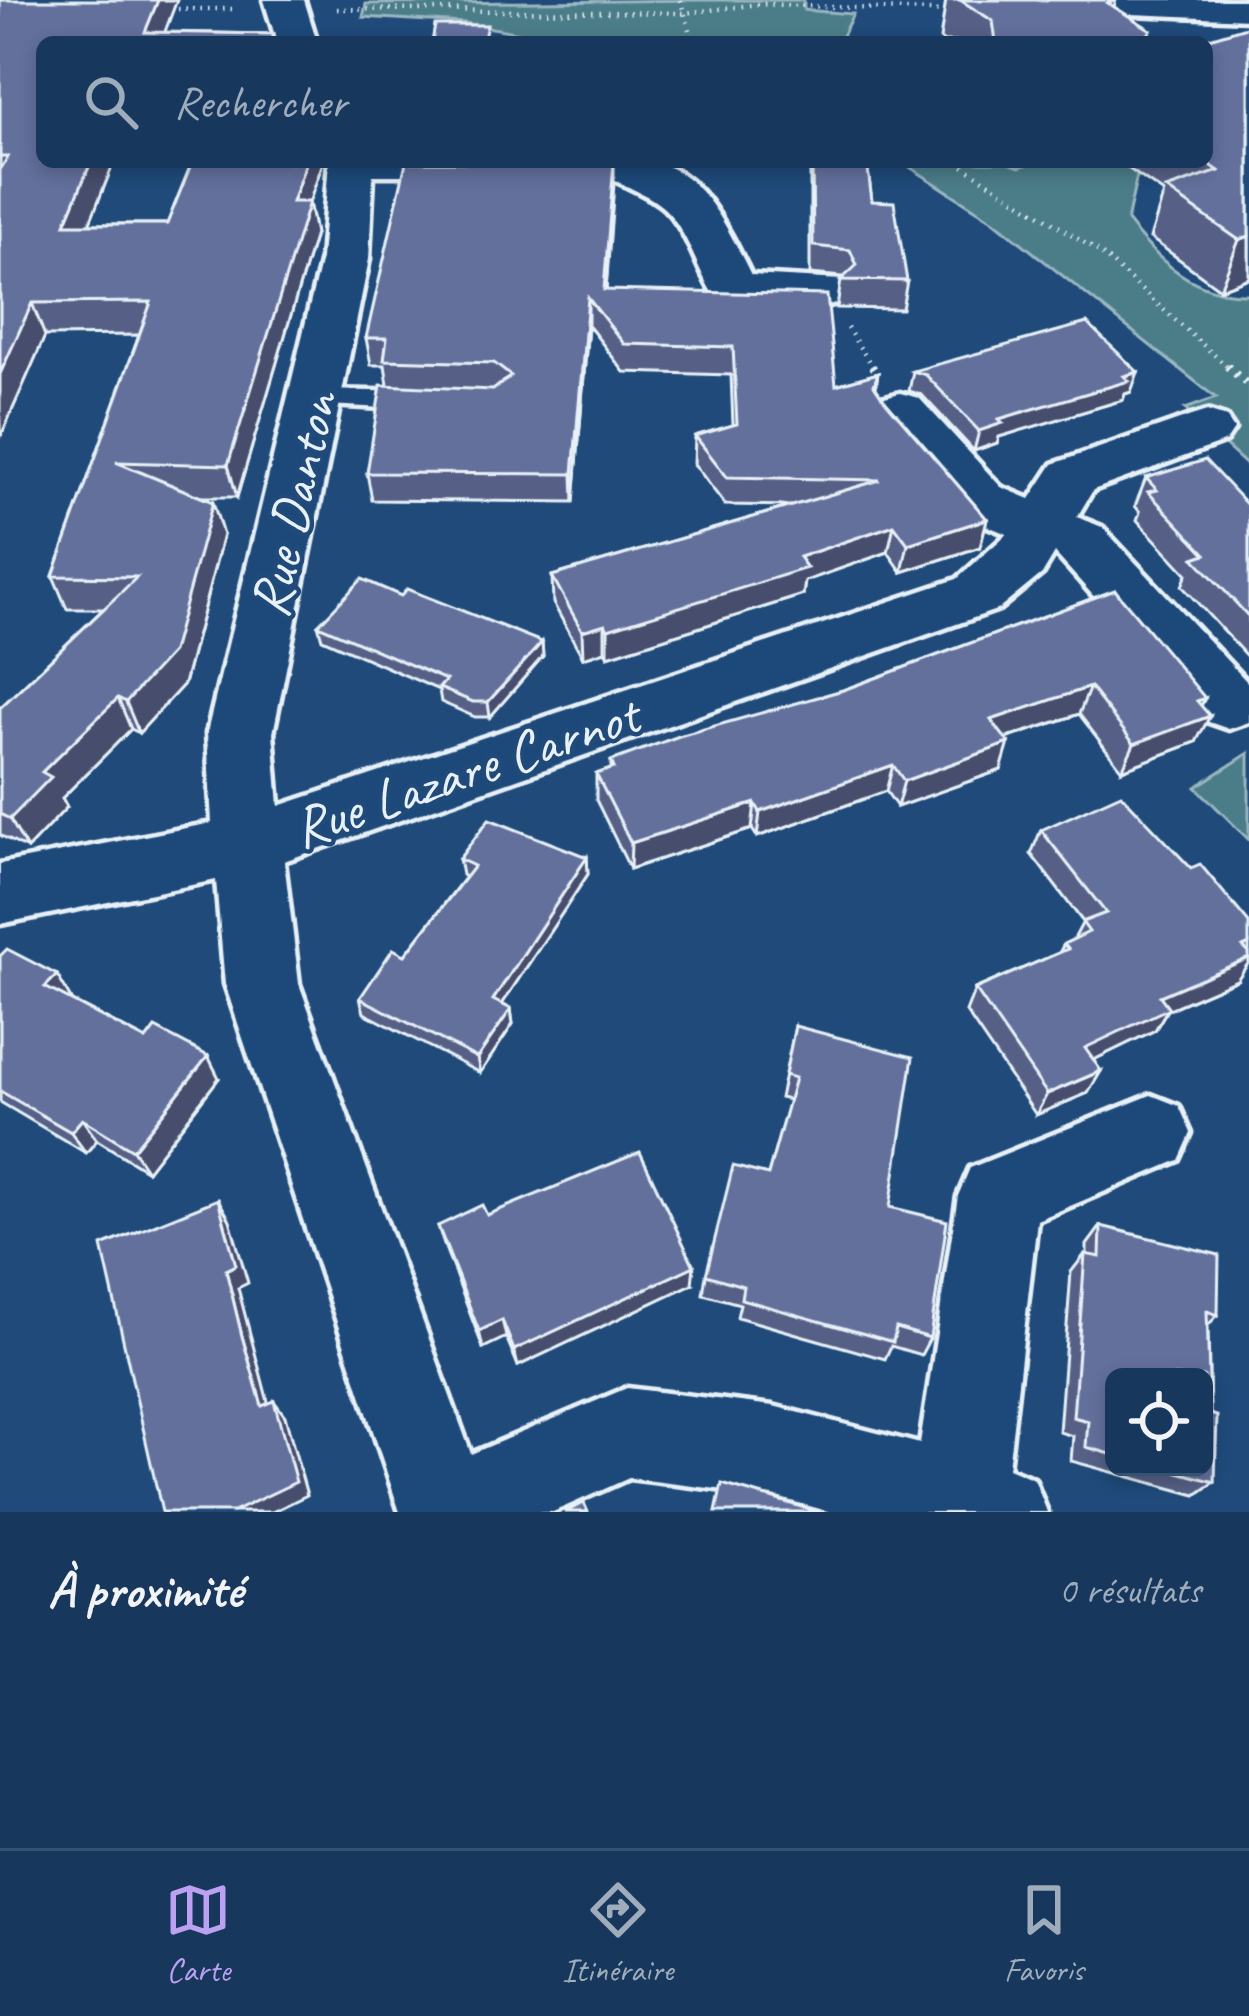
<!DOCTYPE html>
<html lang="fr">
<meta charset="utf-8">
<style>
:root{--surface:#17385c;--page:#203f62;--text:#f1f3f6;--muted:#9eacbb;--line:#365272;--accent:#bca0f2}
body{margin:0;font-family:Caveat,sans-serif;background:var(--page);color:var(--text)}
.controls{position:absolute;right:36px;bottom:36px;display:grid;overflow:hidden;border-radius:18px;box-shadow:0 6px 18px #0003}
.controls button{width:108px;height:108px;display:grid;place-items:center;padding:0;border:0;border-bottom:3px solid var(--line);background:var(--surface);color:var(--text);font:60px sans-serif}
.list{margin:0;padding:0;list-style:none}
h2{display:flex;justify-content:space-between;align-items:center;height:156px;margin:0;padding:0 48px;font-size:51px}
h2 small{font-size:39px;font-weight:400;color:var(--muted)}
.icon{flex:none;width:66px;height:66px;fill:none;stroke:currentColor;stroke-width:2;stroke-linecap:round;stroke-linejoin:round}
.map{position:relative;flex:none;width:1249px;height:1512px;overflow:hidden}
.search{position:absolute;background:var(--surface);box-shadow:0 6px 18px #0003;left:36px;right:36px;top:36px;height:132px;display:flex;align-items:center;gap:30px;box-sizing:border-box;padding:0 42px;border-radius:18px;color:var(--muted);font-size:45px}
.sheet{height:336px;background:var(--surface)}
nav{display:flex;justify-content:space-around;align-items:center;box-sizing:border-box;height:168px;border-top:3px solid var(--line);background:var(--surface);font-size:33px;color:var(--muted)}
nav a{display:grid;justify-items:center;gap:6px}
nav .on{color:var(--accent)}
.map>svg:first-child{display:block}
</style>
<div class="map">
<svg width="1249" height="1512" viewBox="0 0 1249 1512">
<rect width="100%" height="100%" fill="#1f4a7a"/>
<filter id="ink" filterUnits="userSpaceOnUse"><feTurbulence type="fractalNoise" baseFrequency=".00833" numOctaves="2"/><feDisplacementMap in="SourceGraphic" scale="24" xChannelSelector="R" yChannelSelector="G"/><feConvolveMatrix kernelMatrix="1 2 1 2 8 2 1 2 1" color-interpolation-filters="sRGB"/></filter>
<g filter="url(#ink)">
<g fill="#4b7d89" stroke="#9ab7c0" stroke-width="3">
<polygon points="697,0 804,0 804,10 853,14 839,42 571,42 464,23 363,17 366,4"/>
<path d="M902,162H1006L1019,167C1053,154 1105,159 1138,171L1127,221C1158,261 1195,296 1249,294V467L1185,409L1216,398L994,221Z"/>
<polygon points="1249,753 1249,840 1196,787"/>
</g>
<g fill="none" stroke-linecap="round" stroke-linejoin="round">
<defs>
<polygon id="lane" points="317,390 423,392 436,401 423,410 308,404 304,398"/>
<g id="street">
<polygon points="264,0 304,0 317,42 277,42"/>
<polygon points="329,162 507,162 501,172 485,175 373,175 369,259 273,733 279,806 957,579 1007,534 961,515 881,422 873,410 881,398 900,393 919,398 1001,487 1030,499 1053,464 1188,417 1207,411 1226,417 1234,429 1226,441 1093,490 1077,517 1102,527 1249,684 1249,722 1229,729 1206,721 1055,553 1043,573 999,609 284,861 299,984 471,1454 627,1388 773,1406 920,1444 958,1196 970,1168 1151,1095 1179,1106 1191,1133 1179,1160 1037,1220 1008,1468 1034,1479 1047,1512 831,1512 773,1496 629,1478 553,1512 400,1512 225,984 216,880 0,924 0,864 212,823 207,733 321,259"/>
<path d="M594,162C612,162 634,159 652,162C703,170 731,235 751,275L842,280L849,291L842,302L824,306L717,300C697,272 690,234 665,209C644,189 609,184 594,162Z"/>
</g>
<polygon id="secondary" points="1064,0 1249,0 1249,19 1084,12"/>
</defs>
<use href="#lane" stroke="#e8f1f8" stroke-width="9"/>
<use href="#street" stroke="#e8f1f8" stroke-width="9"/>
<use href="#secondary" stroke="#e8f1f8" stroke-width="9"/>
<g stroke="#e8f1f8" stroke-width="4.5" stroke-dasharray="1.5 6" stroke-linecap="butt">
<polyline points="680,0 694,42"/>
<polyline points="163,9 238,9"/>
<polyline points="337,9 685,13 760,4 952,12"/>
<polyline points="957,162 1099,252 1230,369"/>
<polyline points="847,328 874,369"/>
</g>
<g stroke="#e8f1f8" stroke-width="8" stroke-dasharray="3 8" stroke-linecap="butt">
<polyline points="872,366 875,371"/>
<polyline points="1227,366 1249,386"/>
</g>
<use href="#lane" fill="#1f4a7a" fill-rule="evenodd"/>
<use href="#street" fill="#1f4a7a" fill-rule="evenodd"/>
<use href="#secondary" fill="#1f4a7a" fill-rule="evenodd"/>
</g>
<g fill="#566086" stroke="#e8f1f8" stroke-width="3" fill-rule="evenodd">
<polygon points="0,0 165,32 274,34 276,42 42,42 42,162 114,162 89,224 167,224 192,162 323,162 309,203 315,234 237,497 200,497 223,535 184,684 139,733 131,729 62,798 67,807 27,849 0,835 0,708 103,609 67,609 53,576 139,335 45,336 0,438"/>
<polygon points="946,0 1116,0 1114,7 1147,42 944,42 940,39"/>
<polygon points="1249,26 1249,278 1220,289 1150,238 1164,193 1119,162 1207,162"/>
<polygon points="614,162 606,290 836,385 878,373 876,388 882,397 987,519 980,547 902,572 888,552 805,581 803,595 608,656 605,651 583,658 553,603 552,576 791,506 725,505 694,464 695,436 733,425 731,375 624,372 588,325 574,502 372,500 367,473 388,385 385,365 371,365 366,338"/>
<polygon points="810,162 867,162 872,201 907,281 902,309 837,308 841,280 843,277 810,274"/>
<polygon points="913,371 1131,392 1125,394 1123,400 999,437 997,443 974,451 922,395 909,391"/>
<polygon points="1146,478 1249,507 1249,659 1182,586 1187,574 1137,520 1140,512 1135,506"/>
<polygon points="1115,590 1201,706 1196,742 1122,770 1079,714 1006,739 1001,770 897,807 886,791 757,837 752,829 630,869 596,800 596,774 611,769 611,761 843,690"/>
<polygon points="401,596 542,642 543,656 490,717 475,717 441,702 439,690 322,639 318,625"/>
<polygon points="1041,830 1237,980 1167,1010 1155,1030 1093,1060 1101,1071 1088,1093 1036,1115 966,1012 975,989 1059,953 1064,944 1074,939 1083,922 1031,854"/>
<polygon points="587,857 588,874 502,1004 511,1009 513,1024 480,1073 364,1013 360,998 405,955 465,877 462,875 459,859"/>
<polygon points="0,956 71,999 70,1000 219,1078 147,1171 97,1140 86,1153 0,1102"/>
<polygon points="795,1026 890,1207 930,1338 921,1355 891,1346 885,1359 737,1317 740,1304 703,1294 706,1275 768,1175 789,1100 780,1098"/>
<polygon points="487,1215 692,1284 518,1366 506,1337 483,1348 444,1245 438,1226"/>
<path d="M1101,1226L1218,1315L1208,1325L1210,1414L1215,1482L1196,1495L1071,1461L1073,1436L1059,1432L1071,1272L1085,1254H1087V1245ZM1114,1377L1204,1467H1114Z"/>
</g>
<g fill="#464e6d" stroke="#e8f1f8" stroke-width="3">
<polygon points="158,0 177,0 161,42 145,32"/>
<polygon points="91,162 114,162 76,257 65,224"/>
<polygon points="306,162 323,162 309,203 315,234 237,497 228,465 292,202"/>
<polygon points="614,162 614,184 604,317 604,290"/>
<polygon points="1249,236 1249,278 1220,289 1239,240"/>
<polygon points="588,298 588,325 574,502 573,474"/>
<polygon points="32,303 45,336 0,438 0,374"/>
<polygon points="1138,372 1131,392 1125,394 1123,400 999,437 997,443 974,451 979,431 999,419"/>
<polygon points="213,502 223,535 184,684 139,733 126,702"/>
<polygon points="987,519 980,547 902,572 908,544"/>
<polygon points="894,525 888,552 805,581 803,595 608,656 608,629 799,557"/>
<polygon points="605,624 605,651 583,658 582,631"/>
<polygon points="542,642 543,656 490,717 488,702"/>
<polygon points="1090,687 1079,714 983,746 991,720"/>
<polygon points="118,698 131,729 62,798 67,807 27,849 10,819 42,772"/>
<polygon points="1205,698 1193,722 1210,716 1196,742 1122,770 1134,744 1197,701"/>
<polygon points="1009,743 1001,770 897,807 904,781"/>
<polygon points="893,765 886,791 757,837 760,812"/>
<polygon points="755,803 752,829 630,869 631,843"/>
<polygon points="587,857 588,874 495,1015 493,1000"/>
<polygon points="1249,944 1249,962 1237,980 1167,1010 1155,1030 1073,1070 1085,1048 1160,996"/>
<polygon points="57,975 71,999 60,1011 45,987"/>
<polygon points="511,1009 513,1024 480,1073 477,1058"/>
<polygon points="208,1056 219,1078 147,1171 133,1150"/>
<polygon points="1101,1071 1088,1093 1036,1115 1047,1094"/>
<polygon points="82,1119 97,1140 86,1153 71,1132"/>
<polygon points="218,1199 230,1220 248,1283 238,1288 273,1421 262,1406 242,1336 226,1270"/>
<polygon points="694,1266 692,1284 518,1366 514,1350"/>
<polygon points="502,1320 506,1337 483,1348 479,1331"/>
<polygon points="274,1401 285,1416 307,1495 272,1512 233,1512"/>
</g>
<g fill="#64709c" stroke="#e8f1f8" stroke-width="3">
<polygon points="0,0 158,0 145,32 274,34 271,42 42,42 42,162 91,162 65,224 167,224 192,162 306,162 292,202 309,202 228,465 116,462 213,502 172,652 126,702 118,698 42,772 51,777 10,819 0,814 0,708 137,577 53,576 151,302 32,303 0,374 0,170 8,157 0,157"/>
<polygon points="960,0 1116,0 1108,3 1151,30 1143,42 996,42 993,21"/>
<polygon points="435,25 487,25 483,42 432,42"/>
<polygon points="1249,26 1249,236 1239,240 1166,189 1219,171 1206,162 1207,42 1196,42"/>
<polygon points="406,162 614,162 604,290 827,295 836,385 878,373 874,385 882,397 987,519 908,544 894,525 799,557 807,568 608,629 605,624 582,631 552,576 880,480 727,477 695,436 737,424 733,347 624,344 588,298 573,474 367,473 381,385 493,390 511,376 494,363 384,360 387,338 366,338"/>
<polygon points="812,162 867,162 872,201 894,202 907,281 841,280 857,265 850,250 813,246"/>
<polygon points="1087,323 1138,372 1124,376 1129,381 999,419 1003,423 979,431 926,375 913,371"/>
<polygon points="1205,460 1249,507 1249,617 1194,558 1206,554 1148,492 1157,490 1146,478"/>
<polygon points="362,579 401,596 407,589 542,642 488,702 473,702 439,688 446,680 318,625"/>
<polygon points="1115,590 1205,698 1197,701 1210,716 1134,744 1090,687 991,720 1009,743 904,781 893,765 760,812 755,803 631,843 596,774 614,768 611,761 679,736 843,690"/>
<polygon points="1121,794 1191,868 1200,864 1249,923 1249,944 1243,947 1249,953 1249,958 1160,996 1169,1008 1085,1048 1101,1071 1047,1094 975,989 1068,949 1064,944 1089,932 1082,922 1106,913 1041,830"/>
<polygon points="489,819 587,857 493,1000 511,1009 477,1058 360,998 393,949 405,955 474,866 459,859"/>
<polygon points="7,949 57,975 45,987 146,1040 155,1028 208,1056 133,1150 82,1119 71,1132 0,1091 0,956"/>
<polygon points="795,1026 913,1057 890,1207 947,1221 930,1338 896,1328 893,1342 741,1299 743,1286 706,1275 733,1166 768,1175 795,1078 785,1075"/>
<polygon points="640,1152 694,1266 514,1350 502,1320 479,1331 438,1226 482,1205 487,1215"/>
<polygon points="218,1199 236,1265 226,1270 242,1336 262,1406 274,1401 296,1482 233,1512 162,1512 102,1246"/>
<polygon points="1101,1226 1219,1255 1218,1315 1207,1311 1210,1414 1217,1416 1215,1482 1160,1467 1204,1467 1204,1377 1114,1377 1114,1455 1086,1447 1088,1421 1073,1417 1076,1378 1085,1254 1100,1257"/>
<polygon points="722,1484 819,1512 716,1512"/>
<polygon points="584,1503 588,1512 565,1512"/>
</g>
</g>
<g text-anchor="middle" stroke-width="9" stroke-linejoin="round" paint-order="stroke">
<g font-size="57" fill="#e8f1f8" stroke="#1f4a7a">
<text transform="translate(292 504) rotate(-77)" y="20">Rue Danton</text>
<text transform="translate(465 770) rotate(-19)" y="20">Rue Lazare Carnot</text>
</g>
</g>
</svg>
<div class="controls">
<button><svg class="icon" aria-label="locate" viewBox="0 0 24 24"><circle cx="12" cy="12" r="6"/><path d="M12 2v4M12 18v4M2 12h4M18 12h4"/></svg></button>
</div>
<div class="search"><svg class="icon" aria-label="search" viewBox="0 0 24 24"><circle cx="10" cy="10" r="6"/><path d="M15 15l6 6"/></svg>Rechercher</div>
</div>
<section class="sheet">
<h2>À proximité<small>0 résultats</small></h2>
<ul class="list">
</ul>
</section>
<nav>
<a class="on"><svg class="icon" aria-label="map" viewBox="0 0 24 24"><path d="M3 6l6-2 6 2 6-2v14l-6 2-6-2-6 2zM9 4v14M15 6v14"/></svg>Carte</a>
<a><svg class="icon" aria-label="directions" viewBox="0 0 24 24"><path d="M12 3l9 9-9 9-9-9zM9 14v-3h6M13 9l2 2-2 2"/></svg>Itinéraire</a>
<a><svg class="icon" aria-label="saved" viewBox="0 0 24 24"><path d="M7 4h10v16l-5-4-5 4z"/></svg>Favoris</a>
</nav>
